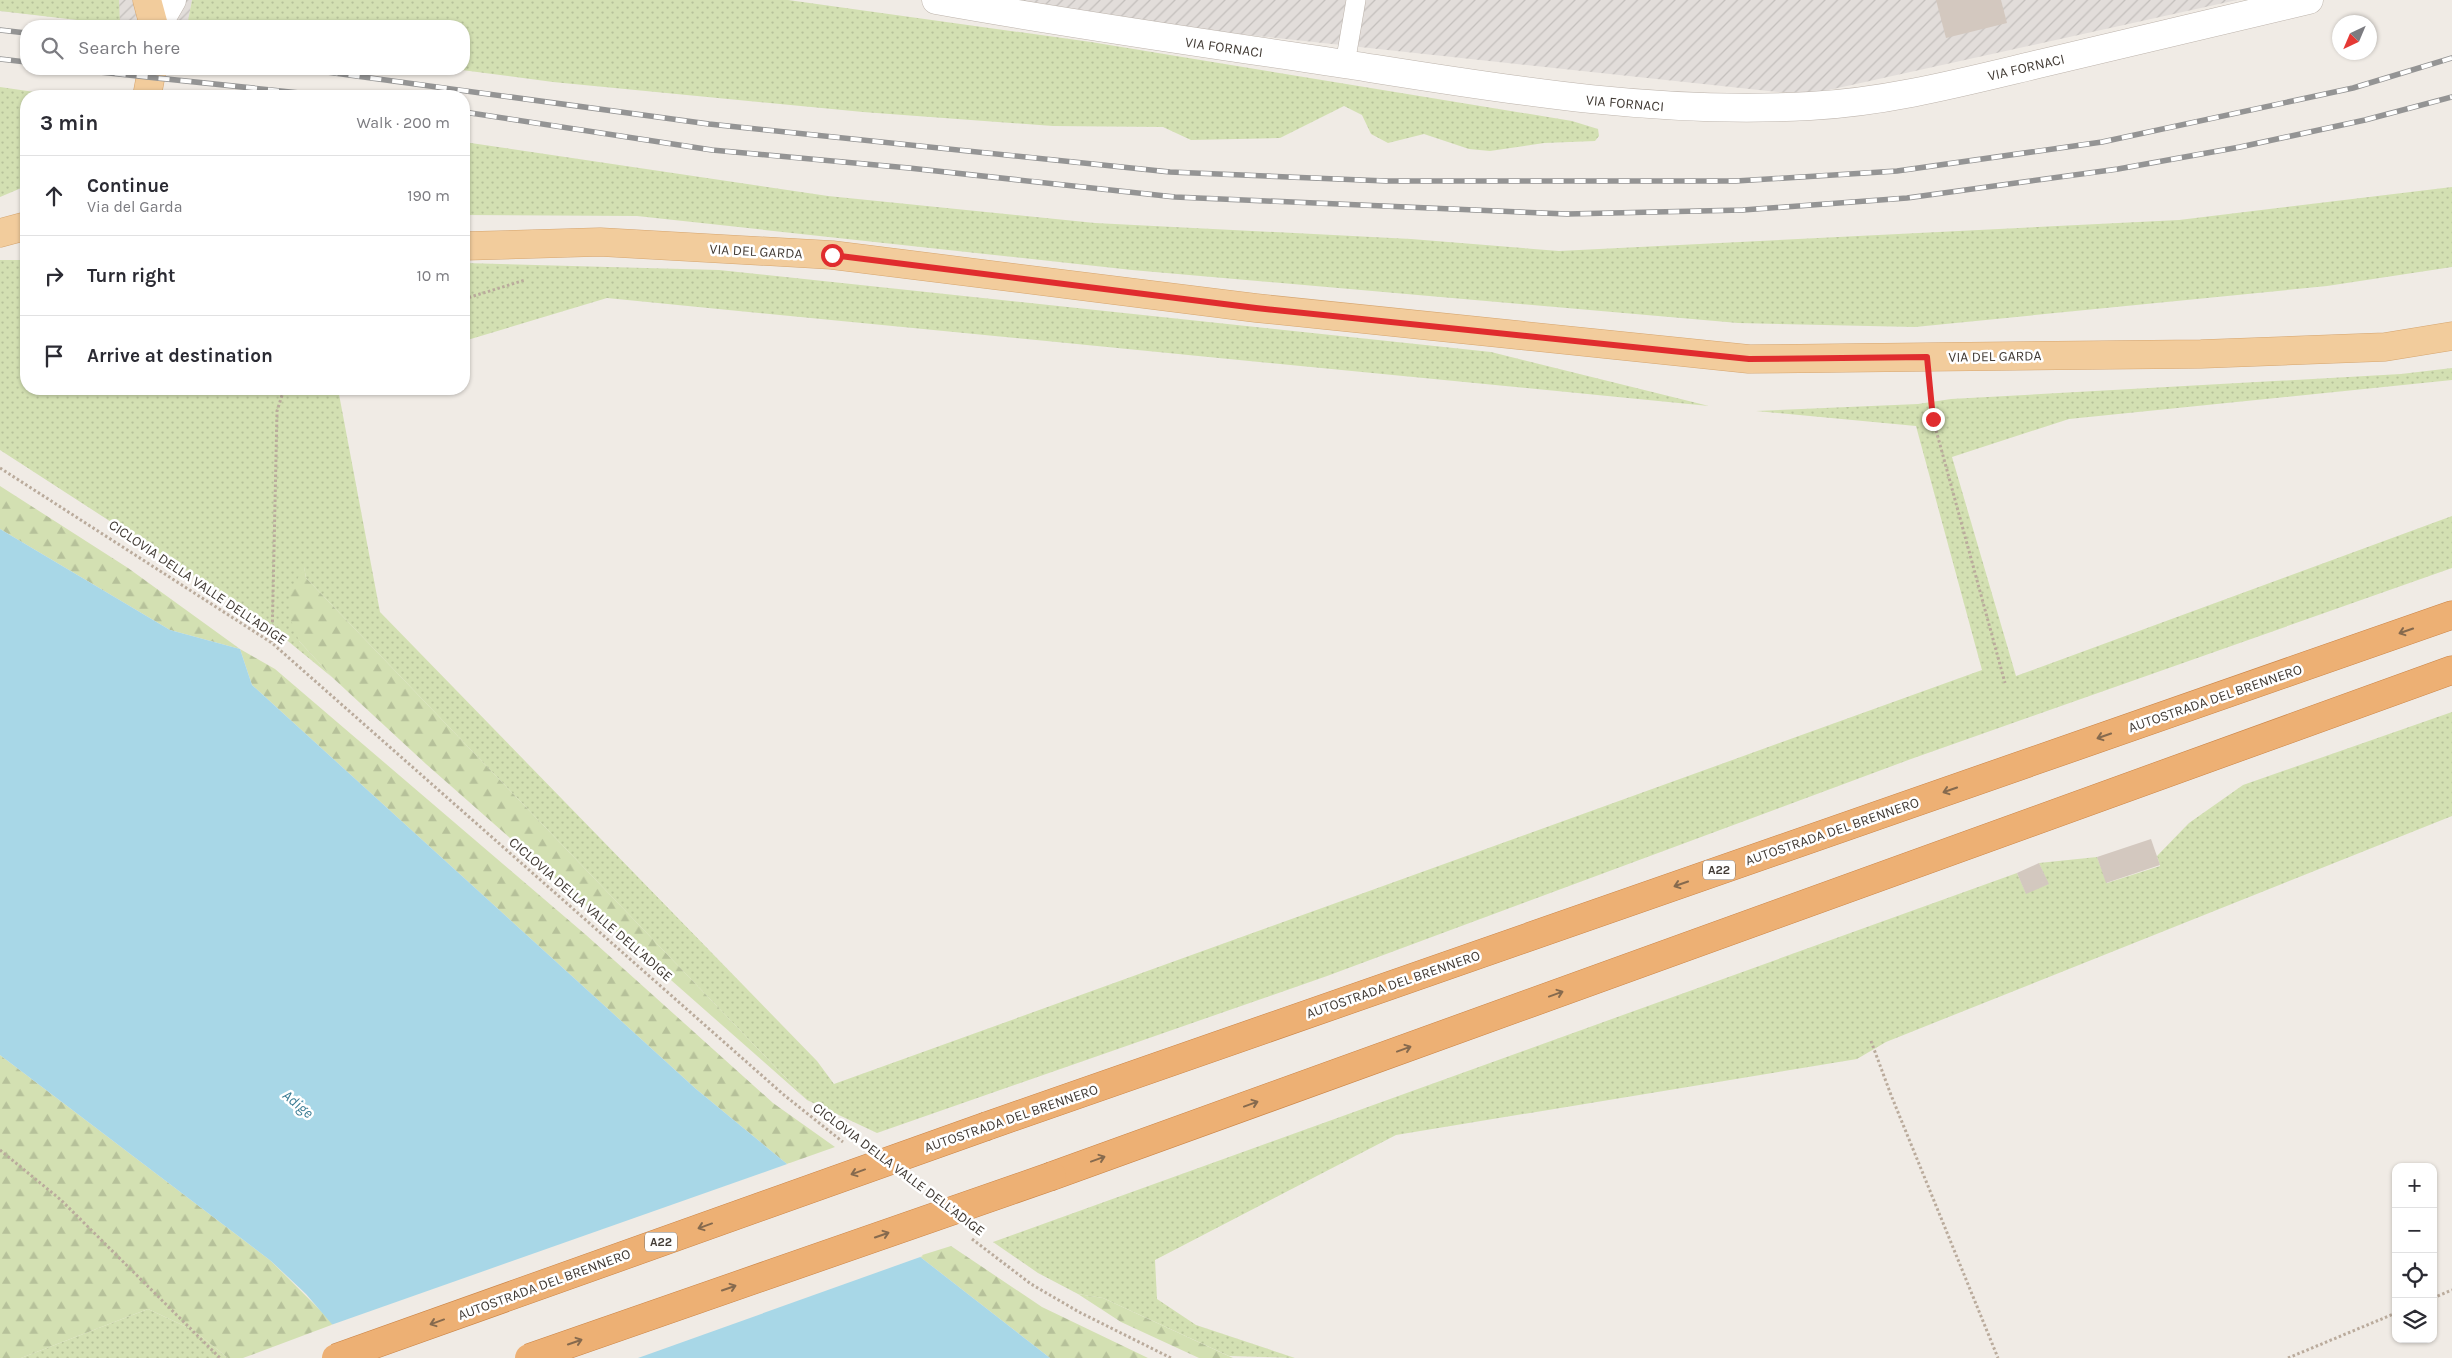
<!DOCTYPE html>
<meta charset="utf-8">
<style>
:root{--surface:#fff;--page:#f2f2f3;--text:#2b2b33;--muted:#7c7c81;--line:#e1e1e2}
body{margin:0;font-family:Karla,sans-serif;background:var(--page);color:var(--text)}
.controls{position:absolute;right:15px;bottom:15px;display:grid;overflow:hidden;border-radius:10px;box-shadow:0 1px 4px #0004}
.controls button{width:45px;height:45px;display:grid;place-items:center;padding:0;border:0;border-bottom:1px solid var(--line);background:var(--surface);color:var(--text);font:25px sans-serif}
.compass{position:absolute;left:2332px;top:15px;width:45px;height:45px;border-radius:50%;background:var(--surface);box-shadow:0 1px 4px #0004;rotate:224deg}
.stop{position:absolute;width:15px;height:15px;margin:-11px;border:4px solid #e02c2e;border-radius:50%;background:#fff}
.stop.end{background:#e02c2e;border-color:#fff;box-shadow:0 1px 5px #0008}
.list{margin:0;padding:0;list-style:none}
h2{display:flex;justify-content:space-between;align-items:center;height:65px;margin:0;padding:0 20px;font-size:21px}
h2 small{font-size:16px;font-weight:400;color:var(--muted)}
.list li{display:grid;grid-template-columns:32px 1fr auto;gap:15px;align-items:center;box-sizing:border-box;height:80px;padding:0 20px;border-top:1px solid var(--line)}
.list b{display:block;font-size:19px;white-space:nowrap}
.list p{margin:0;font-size:16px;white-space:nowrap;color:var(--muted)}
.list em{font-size:16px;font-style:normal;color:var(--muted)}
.icon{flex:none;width:28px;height:28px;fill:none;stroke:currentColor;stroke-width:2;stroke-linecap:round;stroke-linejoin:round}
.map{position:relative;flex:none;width:2452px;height:1358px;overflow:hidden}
.search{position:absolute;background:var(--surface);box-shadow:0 1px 4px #0004;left:20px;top:20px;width:450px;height:55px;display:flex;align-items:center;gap:12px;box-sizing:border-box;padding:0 18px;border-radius:20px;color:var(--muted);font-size:19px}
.panel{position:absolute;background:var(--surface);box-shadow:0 1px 4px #0004;left:20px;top:90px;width:450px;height:305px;border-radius:20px}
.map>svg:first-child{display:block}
</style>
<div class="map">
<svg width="2452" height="1358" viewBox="0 0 2452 1358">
<defs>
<pattern id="industrial-furrows" width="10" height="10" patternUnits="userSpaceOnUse" patternTransform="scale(1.25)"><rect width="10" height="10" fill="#e2ddda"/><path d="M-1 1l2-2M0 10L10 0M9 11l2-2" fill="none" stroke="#c3bfbc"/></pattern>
<pattern id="grass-dots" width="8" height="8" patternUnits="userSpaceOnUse" patternTransform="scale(1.25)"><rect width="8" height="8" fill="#d3e0b2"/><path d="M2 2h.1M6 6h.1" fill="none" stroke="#b6c19a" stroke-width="1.8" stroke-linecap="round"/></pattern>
<pattern id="forest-firs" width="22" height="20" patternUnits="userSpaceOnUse" patternTransform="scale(1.25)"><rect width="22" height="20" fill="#d3e0b2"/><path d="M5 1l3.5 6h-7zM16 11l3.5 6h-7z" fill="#b6c19a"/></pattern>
</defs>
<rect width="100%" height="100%" fill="#f0ebe5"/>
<g fill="url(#industrial-furrows)">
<polygon points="0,0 192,0 187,26 137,26 0,11"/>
<polygon points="923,0 2237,0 1806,95"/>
</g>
<g fill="url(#grass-dots)">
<polygon points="0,0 119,0 120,25 0,11"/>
<polygon points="192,0 788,0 1091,42 1572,121 1598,129 1599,136 1595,141 1544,143 1490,151 1469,149 1424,134 1388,143 1371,134 1362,115 1344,106 1280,138 1191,140 1163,127 1053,126 863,112 553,82 454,69 464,69 464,26 187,26"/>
<polygon points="0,87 62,96 26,96 26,186 0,197"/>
<polygon points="464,142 828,196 1095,223 1411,239 1559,251 2179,220 2452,187 2452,267 2327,286 1915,327 1738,323 1132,270 637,216 464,215"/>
<polygon points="0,260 26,260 26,389 338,389 380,612 817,1061 834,1084 1982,670 1916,426 1756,411 1918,404 1951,399 2401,374 2452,368 2452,380 2069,419 1952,457 2016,676 2452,516 2452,568 1911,759 1327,976 877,1133 807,1100 306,578 304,567 299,641 333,678 261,619 0,450"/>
<polygon points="464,263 719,270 1491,352 1709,406 607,298 464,341"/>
<polygon points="2452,712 2452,816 1886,1042 1857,1059 1396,1135 1155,1260 1157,1299 1196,1325 1295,1358 1229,1356 1103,1298 1078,1294 1038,1273 993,1242 2017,873 2026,893 2048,884 2039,863 2097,857 2107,883 2160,866 2157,856 2189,823 2243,785"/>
<polygon points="148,1309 193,1330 228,1358 21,1358"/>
</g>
<g fill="url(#forest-firs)">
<polygon points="0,486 128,568 240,649 275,669 586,935 773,1103 835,1147 787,1164 696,1089 252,685 240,649 170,630 0,529"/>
<polygon points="304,566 306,578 807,1100 426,764 333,678 299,641 290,618 290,594"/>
<polygon points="0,1055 271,1261 334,1324 243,1358 228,1358 193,1330 148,1309 21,1358 0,1358"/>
<polygon points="951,1246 1042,1307 1148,1358 1050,1358 919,1256"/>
<polygon points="1078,1294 1103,1298 1233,1358 1199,1358 1121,1322"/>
</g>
<polygon fill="#a8d7e7" points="0,529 170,630 240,649 252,685 696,1089 787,1164 919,1256 1050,1358 361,1358 306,1294 271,1261 0,1055"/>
<polygon fill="#f0ebe5" points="790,1163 923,1256 638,1358 358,1358 331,1325"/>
<g fill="#d3c8bf">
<polygon points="1936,0 2001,0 2007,23 1946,38"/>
<polygon points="2151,839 2160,865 2106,883 2097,857"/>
<polygon points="2039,863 2049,884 2026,894 2017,873"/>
</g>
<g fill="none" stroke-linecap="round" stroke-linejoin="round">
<defs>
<polyline id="service" points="1345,64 1356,0"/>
<g id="minor">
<path d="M936,0C1074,25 1212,44 1351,65C1503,89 1655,115 1810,106C1889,102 1967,81 2043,63C2132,42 2220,21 2309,0"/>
<polyline points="157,26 172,0"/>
</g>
<g id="primary">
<polyline points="147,0 154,26"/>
<polyline points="147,96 152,69"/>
<polyline points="0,233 26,226"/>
<polyline points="464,246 600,242 832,255 1256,308 1749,359 2201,354 2385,347 2452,336"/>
</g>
<g id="motorway">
<polyline points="987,1126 2452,615"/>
<polyline points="1052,1176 2452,670"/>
</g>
</defs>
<use href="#service" stroke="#bdb4ac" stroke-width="20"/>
<use href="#minor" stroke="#bdb4ac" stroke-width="29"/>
<use href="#primary" stroke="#d5a56f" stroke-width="29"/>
<use href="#motorway" stroke="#ca8345" stroke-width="29"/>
<g stroke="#baab9c" stroke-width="3" stroke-dasharray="2.5 2.5" stroke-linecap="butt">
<polyline points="464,299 525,280"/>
<polyline points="1930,391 1933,419 2005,683"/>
<polyline points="0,468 272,643 784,1095 843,1142"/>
<polyline points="272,642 277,411 284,389"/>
<polyline points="1871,1041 1891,1095 1998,1358"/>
<polyline points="0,1150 61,1200 220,1358"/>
<polyline points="972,1239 1031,1284 1079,1312 1171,1358"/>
<polyline points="2433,1298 2452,1290"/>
<polyline points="2288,1358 2396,1313"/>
</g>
<use href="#service" stroke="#fff" stroke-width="19"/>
<use href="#minor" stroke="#fff" stroke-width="28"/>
<use href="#primary" stroke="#f2cc9c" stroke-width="28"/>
<use href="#motorway" stroke="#edb074" stroke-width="28"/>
<defs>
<g id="rail">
<polyline points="0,30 26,33"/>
<polyline points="0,59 26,62"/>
<polyline points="71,69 329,96"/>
<polyline points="305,69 709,124 1170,172 1386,181 1736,181 1897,171 2102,142 2353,88 2452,58"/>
<polyline points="464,112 712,150 909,168 1175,197 1567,214 1743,210 1907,198 2118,169 2240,147 2365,120 2452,97"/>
</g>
</defs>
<use href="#rail" stroke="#949494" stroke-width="5.5"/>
<use href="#rail" stroke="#fff" stroke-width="4" stroke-dasharray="11" stroke-linecap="butt"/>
<defs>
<g id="motorway-bridge">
<polyline points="336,1358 987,1126"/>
<polyline points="529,1358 1052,1176"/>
</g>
</defs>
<use href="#motorway-bridge" stroke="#ca8345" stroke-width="29" stroke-linecap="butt"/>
<use href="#motorway-bridge" stroke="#edb074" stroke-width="28"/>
</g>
<defs><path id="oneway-shaft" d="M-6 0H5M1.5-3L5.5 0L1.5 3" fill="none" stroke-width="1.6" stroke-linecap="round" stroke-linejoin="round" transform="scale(1.25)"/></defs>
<g stroke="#866a4e">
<use href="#oneway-shaft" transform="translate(2406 631) rotate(161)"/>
<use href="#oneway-shaft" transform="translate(2104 736) rotate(161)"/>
<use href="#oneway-shaft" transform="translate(1950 790) rotate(161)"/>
<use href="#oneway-shaft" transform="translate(1681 884) rotate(161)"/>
<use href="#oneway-shaft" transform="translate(1556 994) rotate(-20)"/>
<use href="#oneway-shaft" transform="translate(1404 1049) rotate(-20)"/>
<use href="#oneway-shaft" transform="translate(1251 1104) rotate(-20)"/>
<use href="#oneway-shaft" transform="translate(1098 1159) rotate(-20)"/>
<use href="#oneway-shaft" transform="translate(858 1172) rotate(160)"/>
<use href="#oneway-shaft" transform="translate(705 1226) rotate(160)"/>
<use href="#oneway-shaft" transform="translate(882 1235) rotate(-19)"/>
<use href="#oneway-shaft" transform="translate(729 1288) rotate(-19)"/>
<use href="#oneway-shaft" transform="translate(437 1322) rotate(160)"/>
<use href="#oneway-shaft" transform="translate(575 1342) rotate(-19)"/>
</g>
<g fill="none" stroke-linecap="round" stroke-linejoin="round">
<polyline stroke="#e02c2e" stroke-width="6" points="832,255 1256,308 1749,359 1927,357 1933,419"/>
</g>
<g text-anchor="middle" stroke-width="5" stroke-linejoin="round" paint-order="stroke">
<g fill="#fff" stroke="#7b7672" stroke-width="1">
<rect x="1703" y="860.5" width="32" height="19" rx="4"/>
<rect x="645" y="1232.5" width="32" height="19" rx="4"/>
</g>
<g font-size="12" font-weight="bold" fill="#423b35">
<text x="1719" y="874">A22</text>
<text x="661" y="1246">A22</text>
</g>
<g font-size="14" fill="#423b35" stroke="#fff">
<text transform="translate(1224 47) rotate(8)" y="5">VIA FORNACI</text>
<text transform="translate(2026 67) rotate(-13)" y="5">VIA FORNACI</text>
<text transform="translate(1625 103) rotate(5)" y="5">VIA FORNACI</text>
<text transform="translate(756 251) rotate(3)" y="5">VIA DEL GARDA</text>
<text transform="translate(1995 356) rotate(-1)" y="5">VIA DEL GARDA</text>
<text transform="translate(198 582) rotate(34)" y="5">CICLOVIA DELLA VALLE DELL'ADIGE</text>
<text transform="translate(2215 698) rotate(-19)" y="5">AUTOSTRADA DEL BRENNERO</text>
<text transform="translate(1832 831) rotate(-19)" y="5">AUTOSTRADA DEL BRENNERO</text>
<text transform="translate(591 909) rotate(41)" y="5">CICLOVIA DELLA VALLE DELL'ADIGE</text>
<text transform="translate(1393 984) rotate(-19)" y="5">AUTOSTRADA DEL BRENNERO</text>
<text transform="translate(1011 1118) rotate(-19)" y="5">AUTOSTRADA DEL BRENNERO</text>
<text transform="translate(899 1169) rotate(37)" y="5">CICLOVIA DELLA VALLE DELL'ADIGE</text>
<text transform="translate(544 1284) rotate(-20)" y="5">AUTOSTRADA DEL BRENNERO</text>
</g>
<g font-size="15" font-style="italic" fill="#387a92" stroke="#fff">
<text transform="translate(298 1104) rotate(40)" y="5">Adige</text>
</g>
</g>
</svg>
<div class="controls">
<button>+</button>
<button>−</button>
<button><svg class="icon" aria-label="locate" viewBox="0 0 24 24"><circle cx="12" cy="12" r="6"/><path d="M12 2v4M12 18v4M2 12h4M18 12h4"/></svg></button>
<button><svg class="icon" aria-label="layers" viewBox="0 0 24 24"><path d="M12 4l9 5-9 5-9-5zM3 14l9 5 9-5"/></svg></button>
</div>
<svg class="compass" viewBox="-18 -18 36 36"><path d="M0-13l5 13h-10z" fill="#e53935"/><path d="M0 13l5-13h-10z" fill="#7c7c81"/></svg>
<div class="stop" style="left:832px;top:255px"></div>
<div class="stop end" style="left:1933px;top:419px"></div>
<div class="search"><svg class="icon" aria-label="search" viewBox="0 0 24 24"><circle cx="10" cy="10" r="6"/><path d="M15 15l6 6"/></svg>Search here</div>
<section class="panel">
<h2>3 min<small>Walk · 200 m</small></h2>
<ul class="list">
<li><svg class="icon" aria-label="ahead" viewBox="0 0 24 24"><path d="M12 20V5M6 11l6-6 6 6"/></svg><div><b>Continue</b><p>Via del Garda</p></div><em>190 m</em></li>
<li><svg class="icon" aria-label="right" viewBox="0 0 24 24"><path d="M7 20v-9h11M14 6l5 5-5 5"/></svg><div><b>Turn right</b></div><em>10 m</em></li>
<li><svg class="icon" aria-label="arrive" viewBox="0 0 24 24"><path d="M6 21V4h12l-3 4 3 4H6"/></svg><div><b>Arrive at destination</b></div></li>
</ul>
</section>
</div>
